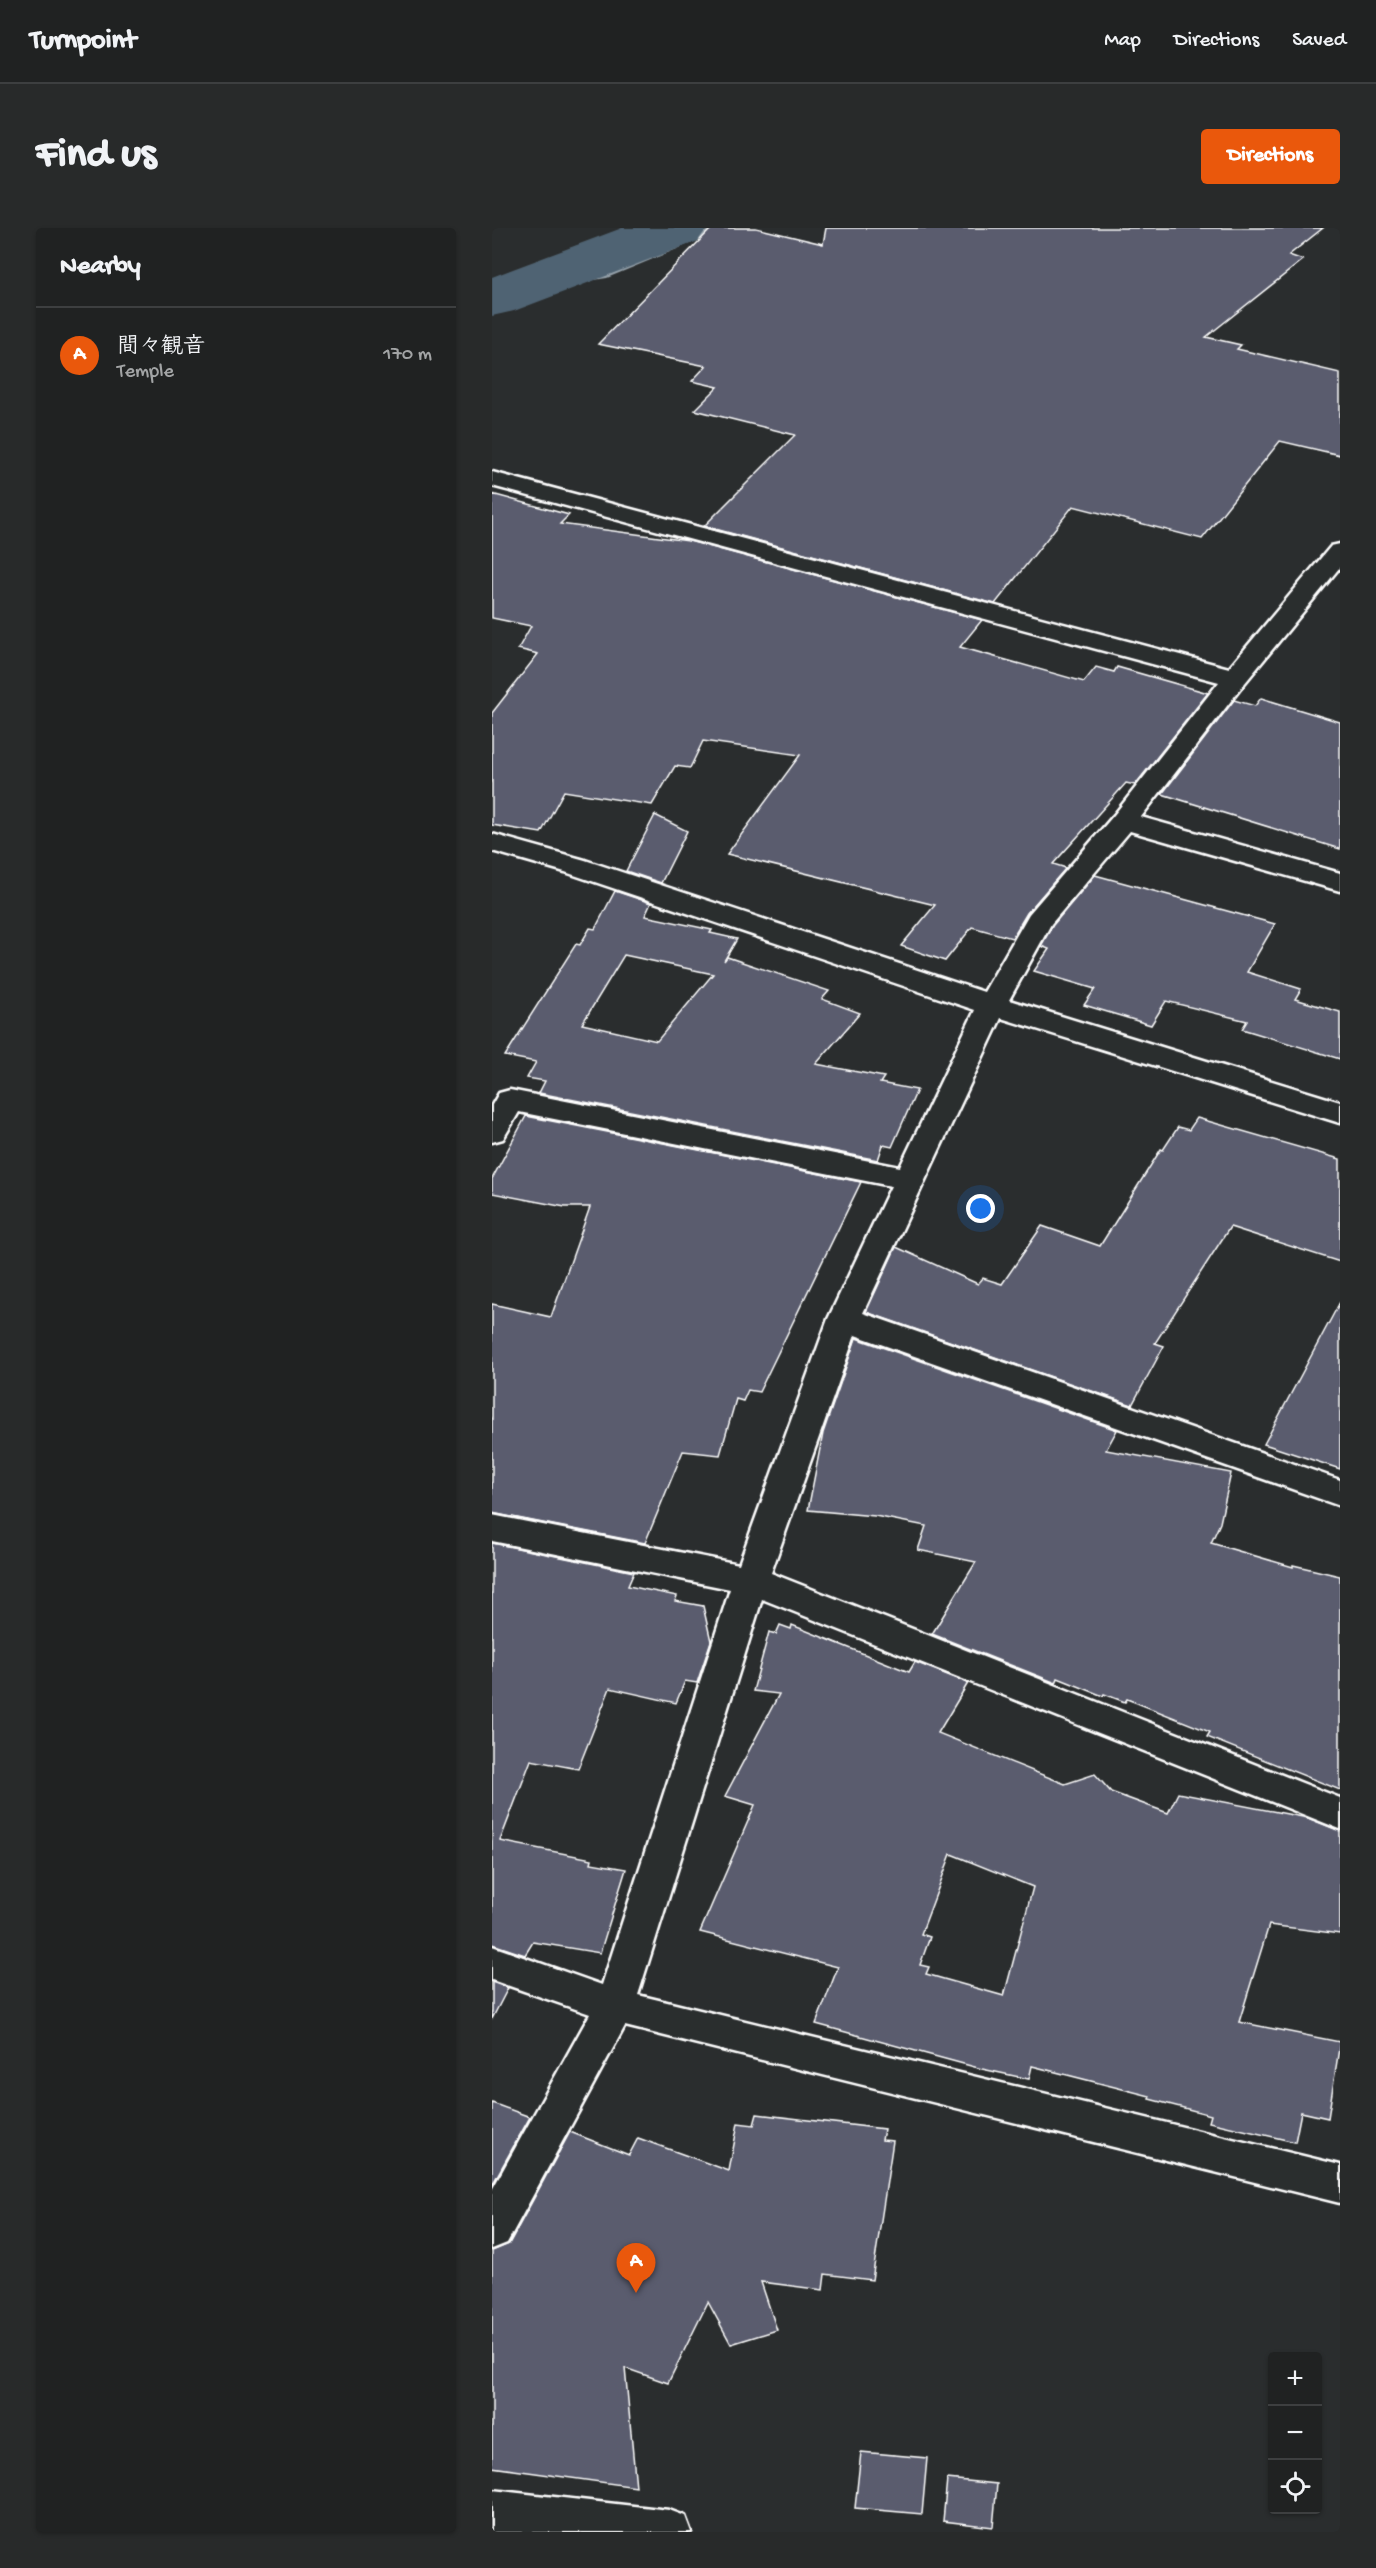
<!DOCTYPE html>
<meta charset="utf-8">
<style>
:root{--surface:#202222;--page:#282a2a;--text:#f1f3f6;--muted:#a2a4a5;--line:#3d3f40;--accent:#ea580c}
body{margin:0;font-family:"Gochi Hand","Klee One",sans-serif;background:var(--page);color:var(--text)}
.controls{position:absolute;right:18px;bottom:18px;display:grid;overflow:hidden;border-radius:6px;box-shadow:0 2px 4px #0004}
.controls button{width:54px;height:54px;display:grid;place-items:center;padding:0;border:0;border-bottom:2px solid var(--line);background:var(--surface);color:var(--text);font:30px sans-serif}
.you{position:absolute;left:489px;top:981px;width:21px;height:21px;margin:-15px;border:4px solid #fff;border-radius:50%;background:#1a73e8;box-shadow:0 0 0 9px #1a73e833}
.badge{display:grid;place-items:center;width:39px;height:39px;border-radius:50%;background:var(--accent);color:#fff;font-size:20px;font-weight:700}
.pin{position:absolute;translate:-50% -50px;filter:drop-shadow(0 2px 3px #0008)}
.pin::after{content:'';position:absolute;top:32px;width:21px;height:18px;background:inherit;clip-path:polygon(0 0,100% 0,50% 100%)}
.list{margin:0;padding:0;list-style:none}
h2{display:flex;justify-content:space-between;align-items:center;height:78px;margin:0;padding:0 24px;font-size:26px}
h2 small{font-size:20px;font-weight:400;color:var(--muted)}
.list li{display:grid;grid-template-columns:39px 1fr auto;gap:18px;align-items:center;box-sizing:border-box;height:96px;padding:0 24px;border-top:2px solid var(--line)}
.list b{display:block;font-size:22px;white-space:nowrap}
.list p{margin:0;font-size:20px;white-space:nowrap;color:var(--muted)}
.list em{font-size:20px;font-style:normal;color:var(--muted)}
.icon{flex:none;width:33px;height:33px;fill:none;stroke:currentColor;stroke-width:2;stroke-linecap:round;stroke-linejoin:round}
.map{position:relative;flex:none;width:848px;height:2304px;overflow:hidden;border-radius:6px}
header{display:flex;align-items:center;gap:36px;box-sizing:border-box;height:84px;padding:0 30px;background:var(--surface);border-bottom:2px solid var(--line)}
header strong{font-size:28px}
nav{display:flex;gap:33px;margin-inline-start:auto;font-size:21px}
.intro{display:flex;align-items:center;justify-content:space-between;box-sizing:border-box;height:144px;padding:0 36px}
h1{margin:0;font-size:42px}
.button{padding:15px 27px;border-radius:6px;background:var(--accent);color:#fff;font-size:21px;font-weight:700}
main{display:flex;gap:36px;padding:0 36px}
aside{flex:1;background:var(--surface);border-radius:6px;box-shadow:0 2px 4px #0004}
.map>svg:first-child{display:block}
</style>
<header>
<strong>Turnpoint</strong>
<nav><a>Map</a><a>Directions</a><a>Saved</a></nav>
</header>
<div class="intro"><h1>Find us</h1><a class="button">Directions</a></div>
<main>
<aside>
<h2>Nearby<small></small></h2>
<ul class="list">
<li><span class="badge">A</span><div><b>間々観音</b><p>Temple</p></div><em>170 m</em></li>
</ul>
</aside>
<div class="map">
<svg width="848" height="2304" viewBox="0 0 848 2304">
<rect width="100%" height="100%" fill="#2a2d2e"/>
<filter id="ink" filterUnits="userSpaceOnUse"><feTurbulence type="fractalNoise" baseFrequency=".0167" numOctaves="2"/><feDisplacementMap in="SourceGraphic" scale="12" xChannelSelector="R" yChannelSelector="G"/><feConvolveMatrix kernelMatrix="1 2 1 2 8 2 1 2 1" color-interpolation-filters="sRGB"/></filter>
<g filter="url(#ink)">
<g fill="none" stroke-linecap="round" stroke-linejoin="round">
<polygon fill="#96a2ab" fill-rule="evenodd" points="222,0 236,0 115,50 19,65 14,62 19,59 109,45"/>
<polygon fill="#506473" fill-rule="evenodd" points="130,0 215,0 206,13 22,83 0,88 0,49"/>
</g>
<g fill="#5a5c6e" stroke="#fff" stroke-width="1.5" fill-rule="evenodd">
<polygon points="220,0 264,0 331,16 334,0 831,0 797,27 811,32 714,109 749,117 745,121 848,145 848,227 788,213 710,311 581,278 503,376 212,298 303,207 203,182 226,159 200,153 214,138 106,116"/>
<polygon points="0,266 77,287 68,296 197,313 490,392 468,419 592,454 604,439 622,444 625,439 716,465 643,557 634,555 561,636 574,640 535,685 520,710 480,699 453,733 409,718 443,677 235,626 308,527 211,513 198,540 183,538 160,577 72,563 49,605 0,597 0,485 46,426 26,421 39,398 0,390"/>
<polygon points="769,470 848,494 848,621 670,566 742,472 763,478"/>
<polygon points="163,587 195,603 169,655 134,643"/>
<polygon points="603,647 783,696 755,744 809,761 803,771 848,784 848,831 750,801 755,793 674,773 659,797 592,777 603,761 542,743 557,721 549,718 561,697"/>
<path d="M123,663L159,675L153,688L220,702L218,705L245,711L232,733L235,729L337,763L330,771L368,785L324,836L392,849L388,855L425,862L400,919L391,917L386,932L47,865L53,853L35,850L44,834L13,828L84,716L88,717L98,700L103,701ZM132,727L221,746L165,813L90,796Z"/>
<polygon points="34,888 369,954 267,1164 256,1162 251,1173 244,1171 228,1227 191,1223 153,1315 0,1285 0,1076 59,1089 98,979 73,979 0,965 0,951"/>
<polygon points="705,890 848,931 848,1034 738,999 663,1115 672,1118 640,1177 374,1084 404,1019 486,1056 491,1050 510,1056 550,998 608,1018 669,921 671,922 686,899 697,902"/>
<polygon points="848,1074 848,1241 772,1216"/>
<polygon points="364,1110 625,1202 614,1222 739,1245 728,1295 719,1315 801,1339 801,1337 848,1348 848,1562 715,1509 718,1504 635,1471 633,1474 612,1466 611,1468 566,1450 564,1455 440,1406 484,1334 426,1322 434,1298 383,1288 316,1282 331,1205"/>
<polygon points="0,1315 142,1344 136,1358 185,1368 183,1373 211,1378 219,1413 205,1455 193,1453 184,1475 118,1460 86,1541 39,1532 8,1613 100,1631 99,1635 134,1641 108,1725 41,1714 33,1727 0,1716"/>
<path d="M288,1397L299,1401L300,1397L417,1444L423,1434L476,1455L446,1505L573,1556L603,1546L619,1564L676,1585L686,1565L816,1590L848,1603V1706L777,1697L747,1794L848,1814L836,1890L809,1884L803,1914L717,1894L719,1887L657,1871L658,1868L540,1838L537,1851L490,1841L324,1796L346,1739L208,1704L263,1577L233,1568L287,1466L261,1463L277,1404L284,1406ZM459,1626L541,1659L512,1768L434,1746L437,1739L428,1737L438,1709L429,1706Z"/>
<polygon points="0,1754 16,1760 0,1791"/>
<polygon points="0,1875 38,1889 0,1957"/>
<polygon points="265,1886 392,1901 390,1912 401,1913 380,2052 333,2046 331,2062 269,2054 285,2102 239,2116 216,2074 176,2155 133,2140 144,2259 0,2239 0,2023 17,2016 78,1904 137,1927 146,1910 237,1943 246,1895 262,1897"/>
<polygon points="369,2224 435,2230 430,2286 363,2280"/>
<polygon points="455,2251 505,2256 501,2299 451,2293"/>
</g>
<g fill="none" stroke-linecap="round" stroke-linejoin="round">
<defs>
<g id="street">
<polygon points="0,244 737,440 839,318 848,316 848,339 752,456 649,589 848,645 848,663 638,603 559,696 517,772 848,874 848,895 509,790 371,1085 848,1252 848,1278 363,1107 279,1345 848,1570 848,1601 270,1371 146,1767 848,1937 848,1975 133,1798 15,2015 0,2021 0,1962 98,1786 0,1752 0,1718 110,1757 238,1361 0,1313 0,1287 247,1336 336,1091 399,958 27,884 11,911 0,914 0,877 7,865 18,862 408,939 483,782 73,644 0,623 0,606 93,632 492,764 537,686 622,587 727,454 0,258"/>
<polygon points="0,2262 177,2282 193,2288 199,2304 0,2304"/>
</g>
</defs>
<use href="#street" stroke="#fff" stroke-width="5"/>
<use href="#street" fill="#2a2d2e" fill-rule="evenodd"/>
</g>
</g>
</svg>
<div class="controls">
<button>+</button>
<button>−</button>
<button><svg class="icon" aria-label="locate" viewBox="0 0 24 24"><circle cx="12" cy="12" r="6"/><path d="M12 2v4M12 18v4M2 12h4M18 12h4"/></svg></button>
</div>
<div class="you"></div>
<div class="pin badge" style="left:144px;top:2065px">A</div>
</div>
</main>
